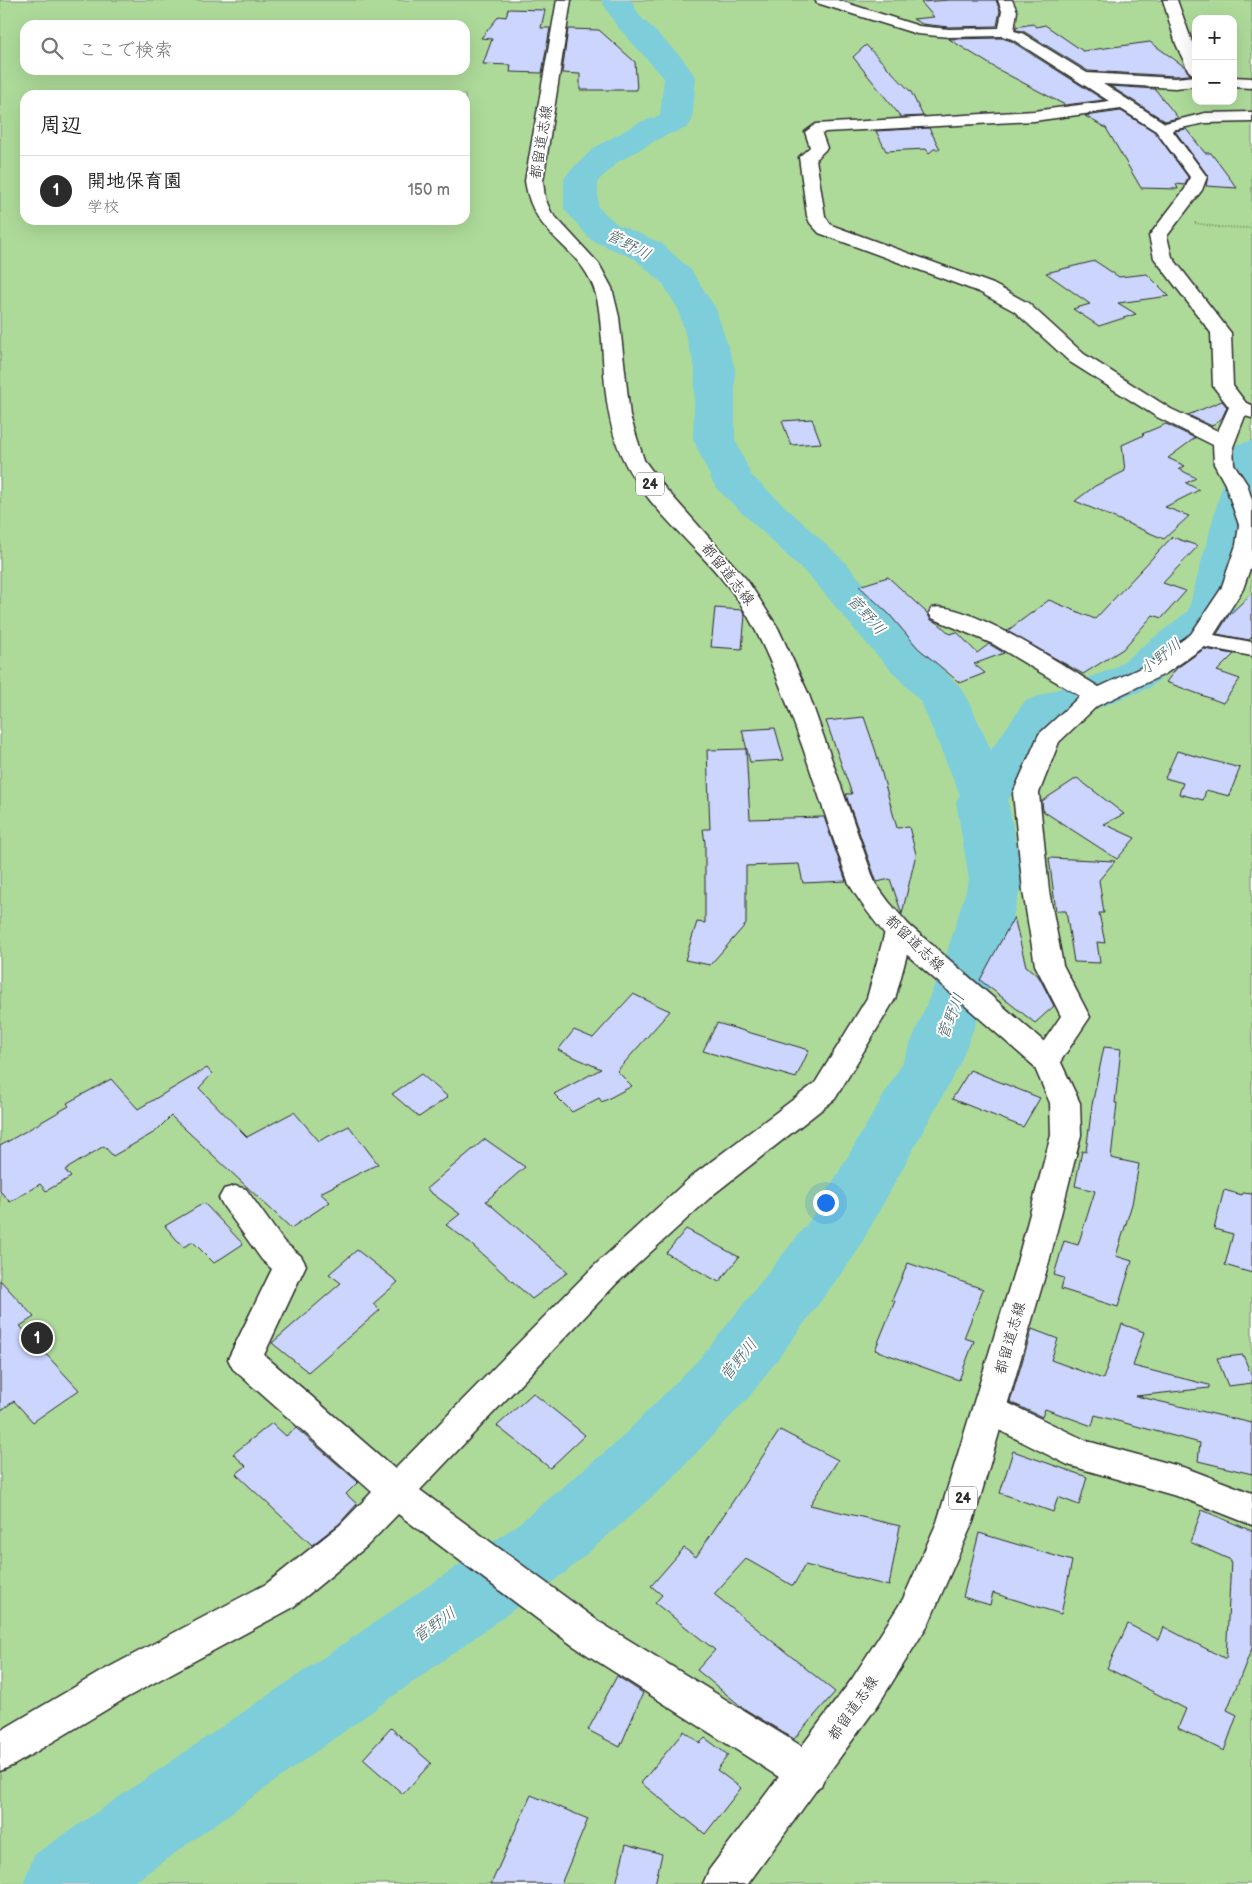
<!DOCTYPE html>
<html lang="ja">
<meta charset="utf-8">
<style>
:root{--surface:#fff;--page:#f6f6f6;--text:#222;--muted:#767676;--line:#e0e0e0;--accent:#2b2b2b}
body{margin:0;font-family:"Balsamiq Sans","Klee One",sans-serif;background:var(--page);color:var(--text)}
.controls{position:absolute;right:15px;top:15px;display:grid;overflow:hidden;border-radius:10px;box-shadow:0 5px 20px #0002}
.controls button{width:45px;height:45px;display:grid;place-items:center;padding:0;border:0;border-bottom:1px solid var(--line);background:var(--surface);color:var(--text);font:25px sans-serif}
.you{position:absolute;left:825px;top:1202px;width:18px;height:18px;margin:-12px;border:4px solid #fff;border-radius:50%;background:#1a73e8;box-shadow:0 0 0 8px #1a73e833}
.badge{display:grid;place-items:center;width:32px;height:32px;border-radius:50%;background:var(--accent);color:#fff;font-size:16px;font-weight:700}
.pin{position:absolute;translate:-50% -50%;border:2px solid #fff;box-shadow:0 1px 5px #0006}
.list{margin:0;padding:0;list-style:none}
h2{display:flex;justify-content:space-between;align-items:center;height:65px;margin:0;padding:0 20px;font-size:21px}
h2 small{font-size:16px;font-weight:400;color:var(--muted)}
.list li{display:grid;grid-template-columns:32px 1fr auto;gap:15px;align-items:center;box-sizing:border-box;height:70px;padding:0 20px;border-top:1px solid var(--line)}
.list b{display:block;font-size:19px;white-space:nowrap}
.list p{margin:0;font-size:16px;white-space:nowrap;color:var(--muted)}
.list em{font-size:16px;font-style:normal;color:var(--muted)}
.icon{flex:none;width:28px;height:28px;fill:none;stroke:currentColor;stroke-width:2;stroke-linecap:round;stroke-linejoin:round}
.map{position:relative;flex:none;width:1252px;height:1884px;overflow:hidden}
.search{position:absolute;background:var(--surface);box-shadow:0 5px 20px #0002;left:20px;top:20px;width:450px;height:55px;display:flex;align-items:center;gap:12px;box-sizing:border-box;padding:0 18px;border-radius:15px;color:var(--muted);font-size:19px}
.panel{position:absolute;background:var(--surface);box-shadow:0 5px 20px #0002;left:20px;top:90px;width:450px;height:135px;border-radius:15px}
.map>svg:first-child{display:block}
</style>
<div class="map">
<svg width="1252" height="1884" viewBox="0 0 1252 1884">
<rect width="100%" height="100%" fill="#fff"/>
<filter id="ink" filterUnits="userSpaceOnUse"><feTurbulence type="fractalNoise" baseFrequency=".02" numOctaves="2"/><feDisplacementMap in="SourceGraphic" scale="10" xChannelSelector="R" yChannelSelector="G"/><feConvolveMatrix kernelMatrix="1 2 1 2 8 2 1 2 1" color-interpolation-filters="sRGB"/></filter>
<g filter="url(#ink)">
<path fill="#adda99" stroke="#6c8262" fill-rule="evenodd" d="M0,0H1252V1884H0ZM1196,19H1233V101H1196ZM25,25H465V70H25ZM25,95H465V220H25Z"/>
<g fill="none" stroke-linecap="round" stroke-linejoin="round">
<polygon fill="#7ecddb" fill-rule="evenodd" points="601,0 631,0 639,15 682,58 696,78 692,121 687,128 664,136 618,162 598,181 598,207 617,224 661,243 691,270 716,309 735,368 735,439 751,475 845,562 904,630 960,687 967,697 991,750 1025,701 1115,668 1188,611 1231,453 1237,444 1252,441 1252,537 1232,617 1225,627 1149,688 1059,723 1010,797 1008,801 1023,880 1001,959 959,1066 855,1255 750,1396 668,1483 566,1572 132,1884 23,1884 34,1855 516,1526 618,1441 702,1356 811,1219 902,1064 945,959 969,880 956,801 960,795 921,702 872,650 813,580 718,490 712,481 693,439 695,368 678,309 663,284 635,259 591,240 564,209 564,179 569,172 594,148 640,122 660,116 664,78 616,25"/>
</g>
<g fill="#cbd5fd" stroke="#2b2b2b">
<polygon points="950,0 996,0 1000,11 997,26 949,27 922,24 913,19 934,17 921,2"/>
<polygon points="508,9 545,10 541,28 550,28 542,73 510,72 511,65 483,64 492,39 481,38 499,16 506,17"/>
<polygon points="1033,24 1036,27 1045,25 1083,51 1150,42 1185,67 1190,75 1175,76 1088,71 1023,31 1016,30 1016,27"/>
<polygon points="568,29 599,30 635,62 637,90 580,90 580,74 562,73"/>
<polygon points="1002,38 1011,41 1104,100 1065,105 999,70 949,39"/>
<polygon points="866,45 911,92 923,116 901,117 853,57"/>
<polygon points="1110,86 1155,89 1178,118 1165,121"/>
<polygon points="1121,111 1155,132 1188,177 1185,185 1176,184 1178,189 1141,188 1106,128 1085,116"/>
<polygon points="929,128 940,149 934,149 929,153 926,149 886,151 876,131"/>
<polygon points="1186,129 1205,153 1211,153 1237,188 1206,186 1208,176 1175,131"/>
<polygon points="1095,261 1119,277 1147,274 1169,296 1118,303 1136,314 1099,326 1073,309 1090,304 1046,273"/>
<polygon points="1222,401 1227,407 1222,418 1212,426 1188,415"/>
<polygon points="812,419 821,443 791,445 782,421"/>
<polygon points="1166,424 1195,438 1168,458 1185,466 1179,469 1196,478 1186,483 1199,490 1165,507 1189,516 1164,539 1075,501 1095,486 1125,471 1122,445 1144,435 1142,434"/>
<polygon points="1172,537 1198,546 1163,583 1186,591 1162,618 1153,615 1123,649 1083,674 1007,631 1049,600 1095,619"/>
<polygon points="888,577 927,613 931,620 938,623 950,634 957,632 977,653 989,644 1004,653 974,664 985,673 960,683 918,648 889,614 859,586"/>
<polygon points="1252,593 1252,637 1249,640 1217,634 1229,615"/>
<polygon points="715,608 742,610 745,615 742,649 711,647"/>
<polygon points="1204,649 1234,654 1217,671 1240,679 1223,703 1166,682 1177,668"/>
<polygon points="864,717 876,752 897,828 909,827 916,854 902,914 890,879 877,882 876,880 848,801 846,794 852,794 826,721"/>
<polygon points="775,728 784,760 750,762 742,730"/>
<polygon points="746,749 750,819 824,817 846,881 803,883 799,864 746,866 746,924 710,965 685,960 697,922 705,923 705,843 703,829 710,829 707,750"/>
<polygon points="1177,751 1240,768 1229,796 1206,790 1203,800 1179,794 1183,783 1165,778"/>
<polygon points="1077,778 1124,814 1104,824 1135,838 1117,859 1043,811 1042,801"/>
<polygon points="1049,858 1115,861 1099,880 1104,913 1099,913 1105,943 1097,942 1100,963 1074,962 1066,911 1056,911"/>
<polygon points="1014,917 1026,966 1039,977 1054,1006 1035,1023 980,980"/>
<polygon points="633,994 670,1011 617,1071 632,1086 602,1102 599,1098 572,1112 554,1094 601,1069 558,1050 574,1030 593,1038"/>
<polygon points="717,1023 809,1050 796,1078 703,1051"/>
<polygon points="1104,1047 1121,1049 1115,1103 1117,1103 1111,1158 1139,1164 1132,1204 1116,1256 1132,1261 1118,1307 1061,1289 1064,1278 1054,1275 1064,1241 1078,1245 1095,1191 1075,1186 1082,1151 1086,1152 1092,1105"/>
<polygon points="207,1068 212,1074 199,1088 247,1137 294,1112 319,1141 349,1126 378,1164 320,1193 330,1202 291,1228 171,1116 155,1132 113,1156 104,1146 65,1170 71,1177 46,1191 40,1184 10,1202 0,1191 0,1146 69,1106 67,1103 111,1079 138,1109"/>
<polygon points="970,1070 1040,1098 1023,1127 952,1099"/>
<polygon points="421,1074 448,1097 419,1117 392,1094"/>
<polygon points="485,1139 525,1167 486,1201 568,1272 532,1299 464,1238 446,1225 460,1214 426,1189"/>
<polygon points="1224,1190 1242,1195 1243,1193 1252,1194 1252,1273 1225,1265 1233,1234 1214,1229"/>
<polygon points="204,1203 243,1244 214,1263 193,1242 183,1247 165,1226"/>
<polygon points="686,1229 739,1257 719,1282 666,1253"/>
<polygon points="357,1250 398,1282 373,1304 380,1310 308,1372 272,1343 341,1283 329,1274"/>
<polygon points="908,1263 983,1289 964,1338 974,1341 959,1380 875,1350 895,1301 892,1300"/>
<polygon points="0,1280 34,1317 20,1326 79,1390 33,1422 14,1401 0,1411"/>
<polygon points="1122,1324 1144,1332 1133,1366 1209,1385 1209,1388 1136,1396 1252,1423 1252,1474 1198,1461 1200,1443 1095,1415 1092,1426 1045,1409 1042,1417 1010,1402 1032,1329 1058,1339 1051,1360 1103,1379"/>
<polygon points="1243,1355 1252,1377 1252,1383 1228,1386 1217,1358"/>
<polygon points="533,1393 585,1435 550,1468 497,1426"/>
<polygon points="272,1423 286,1436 296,1428 358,1482 346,1494 357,1504 339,1524 312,1545 236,1474 246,1466 233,1454"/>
<polygon points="780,1430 838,1460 810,1505 900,1526 889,1586 805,1565 793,1586 746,1559 714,1594 835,1692 794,1739 743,1708 697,1670 715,1650 655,1603 662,1595 651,1586 684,1548 696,1557"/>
<polygon points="1013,1451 1087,1477 1079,1505 1058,1497 1053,1512 1000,1493"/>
<polygon points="1202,1510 1252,1531 1252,1648 1227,1710 1237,1715 1224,1751 1178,1728 1186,1709 1107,1668 1128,1624 1159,1640 1164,1627 1226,1659 1231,1560 1190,1542"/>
<polygon points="979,1533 1072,1561 1061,1614 993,1593 990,1605 963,1597"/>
<polygon points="617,1676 643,1693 620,1747 588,1730"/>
<polygon points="391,1728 431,1763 403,1794 363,1759"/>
<polygon points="684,1731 700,1743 705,1738 728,1755 717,1770 741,1788 705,1834 641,1783"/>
<polygon points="531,1795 588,1819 561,1884 491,1884"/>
<polygon points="626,1844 662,1854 655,1884 616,1884"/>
</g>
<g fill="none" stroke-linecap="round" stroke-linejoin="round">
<defs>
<g id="minor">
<path d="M815,0H837L919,26L949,29L999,28L1002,11L998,0H1012L1017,11L1014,31L1022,33L1087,73L1175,78L1196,76V86L1175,88L1103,84L1165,123L1205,113L1252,112V122L1205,123L1172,130L1207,177L1202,190L1167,236L1172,257L1231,333L1233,386L1246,403L1252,405V418L1245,416L1233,447L1234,464L1247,484L1252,500V563L1243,589L1214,635L1252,642V656L1204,647L1165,674L1097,706L1059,742L1039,793L1049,891L1063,965L1090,1017L1056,1068L1046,1071L1036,1068L1031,1060L1061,1016L1035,965L1023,891L1013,793L1039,734L1080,696L993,644L932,618L929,613L932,608C966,600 1067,668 1099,687L1149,664L1191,634L1221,589L1236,545L1239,525L1225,484L1214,464L1213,445L1157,417L1070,362L1014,311L979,292L819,233L810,223L807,216L799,157L810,147L805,132L816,124L1034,111L1109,101L1012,39L1002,36L949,37L917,34L817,3ZM1121,109L1156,131L1190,177L1185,189L1149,236L1154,258L1211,333L1213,386L1229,407L1218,431L1171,409L1084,354L1028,303L993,284L831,225L825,216L816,159L827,148L822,134L825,132L1034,121Z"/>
<polygon points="1163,0 1177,0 1196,53 1196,75 1191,73 1188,70 1176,44"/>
<polygon points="1233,77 1252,78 1252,88 1233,87"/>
<polygon points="899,923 909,925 913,932 895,999 835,1099 714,1194 616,1284 420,1490 598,1621 821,1758 826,1772 821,1786 807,1791 793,1786 572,1645 398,1514 366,1547 292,1608 126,1698 14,1765 0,1771 0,1731 100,1672 266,1584 340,1525 372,1492 233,1369 228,1359 272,1269 262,1260 224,1207 219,1198 224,1189 235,1186 246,1189 284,1242 301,1256 306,1265 264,1355 395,1469 594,1266 692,1176 815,1083 867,998 885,932 889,925"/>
<polygon points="989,1394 1087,1441 1186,1468 1252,1493 1252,1525 1183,1498 1068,1465 977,1419 972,1409 977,1399"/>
</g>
<path id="primary" d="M557,0H571L543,181L545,198L551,212L599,264L612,288L619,317L630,416L644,460L665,488L747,580L778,628L809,695L875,883L889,902L909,925L1056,1052L1080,1103L1081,1135L1049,1262L973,1522L934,1611L929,1623L878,1705L748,1884H703L709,1870L852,1679L903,1599L937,1522L1017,1262L1051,1135L1050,1103L1034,1066L889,939C874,921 861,904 849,884C833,839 818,793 803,748C785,698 768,648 740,603C707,553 646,510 622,457C606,421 604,380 602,340C600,322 600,303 593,286C575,242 533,237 525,181Z"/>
</defs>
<use href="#minor" stroke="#2b2b2b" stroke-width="3"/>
<use href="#primary" stroke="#2b2b2b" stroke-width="3"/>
<polyline stroke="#2b2b2b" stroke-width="2" stroke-dasharray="0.5 2.5" stroke-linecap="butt" points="1195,223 1218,227 1252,228"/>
<use href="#minor" fill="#fff" fill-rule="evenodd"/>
<use href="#primary" fill="#fff" fill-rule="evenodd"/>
</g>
</g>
<g text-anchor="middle" stroke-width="4" stroke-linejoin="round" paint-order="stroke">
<g fill="#fff" stroke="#6b6b6b" stroke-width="1">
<rect x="636" y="472.5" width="28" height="23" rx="4"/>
<rect x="949" y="1486.5" width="28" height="23" rx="4"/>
</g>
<g font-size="14" font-weight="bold" fill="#2b2b2b">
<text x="650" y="489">24</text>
<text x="963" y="1503">24</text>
</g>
<g font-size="15" fill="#2b2b2b" stroke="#fff">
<text transform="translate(541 142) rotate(-81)" y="5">都留道志線</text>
<text transform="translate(728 574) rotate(51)" y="5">都留道志線</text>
<text transform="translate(915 943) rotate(43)" y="5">都留道志線</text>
<text transform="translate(1010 1338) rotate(-74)" y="5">都留道志線</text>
<text transform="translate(853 1708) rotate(-55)" y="5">都留道志線</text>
</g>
<g font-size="16" font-style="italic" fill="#445c60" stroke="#fff">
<text transform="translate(629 244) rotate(28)" y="6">菅野川</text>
<text transform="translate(867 614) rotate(48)" y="6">菅野川</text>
<text transform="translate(1160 656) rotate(-38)" y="6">小野川</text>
<text transform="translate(950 1016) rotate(-68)" y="6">菅野川</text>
<text transform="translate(738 1359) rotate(-51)" y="6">菅野川</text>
<text transform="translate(434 1624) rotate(-35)" y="6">菅野川</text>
</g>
</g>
</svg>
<div class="controls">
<button>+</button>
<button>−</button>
</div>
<div class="you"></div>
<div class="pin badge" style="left:37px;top:1338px">1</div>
<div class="search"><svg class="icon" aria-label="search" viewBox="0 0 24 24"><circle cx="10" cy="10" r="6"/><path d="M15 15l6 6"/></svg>ここで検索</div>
<section class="panel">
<h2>周辺<small></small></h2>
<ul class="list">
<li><span class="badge">1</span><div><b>開地保育園</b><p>学校</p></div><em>150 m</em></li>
</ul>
</section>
</div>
